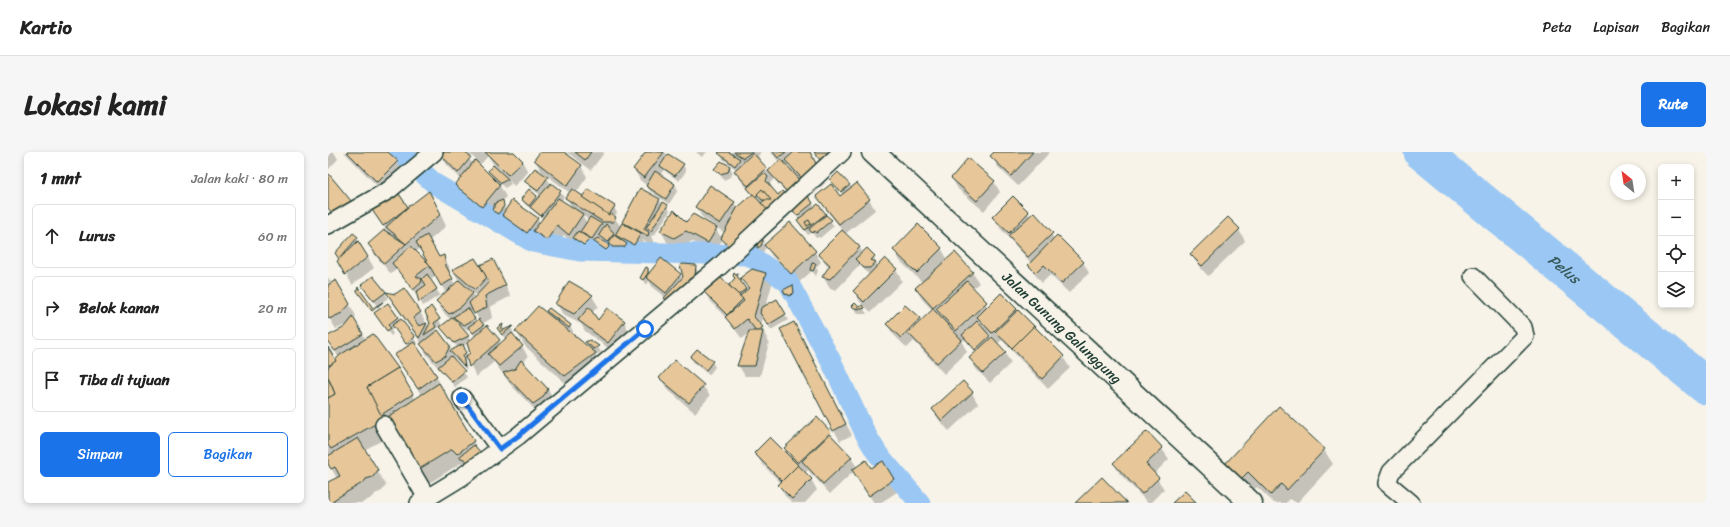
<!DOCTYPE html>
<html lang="id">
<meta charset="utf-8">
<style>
:root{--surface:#fff;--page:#f6f6f6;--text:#222;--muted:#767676;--line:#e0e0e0;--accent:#1a73e8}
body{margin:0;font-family:Sriracha,sans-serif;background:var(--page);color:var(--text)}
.controls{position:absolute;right:12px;top:12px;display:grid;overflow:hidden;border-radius:6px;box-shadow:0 2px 6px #0003}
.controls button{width:36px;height:36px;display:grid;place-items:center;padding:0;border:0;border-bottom:1px solid var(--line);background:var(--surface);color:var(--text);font:20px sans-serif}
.compass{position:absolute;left:1282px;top:12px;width:36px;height:36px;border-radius:50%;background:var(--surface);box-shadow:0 2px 6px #0003;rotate:330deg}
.stop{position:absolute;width:12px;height:12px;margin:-9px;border:3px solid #1a73e8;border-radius:50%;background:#fff}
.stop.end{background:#1a73e8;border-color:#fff;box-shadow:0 1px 4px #0008}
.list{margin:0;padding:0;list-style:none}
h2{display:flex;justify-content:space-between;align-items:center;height:52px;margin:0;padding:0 16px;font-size:17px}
h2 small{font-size:13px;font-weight:400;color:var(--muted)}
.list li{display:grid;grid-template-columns:26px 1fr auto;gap:12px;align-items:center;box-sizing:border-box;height:64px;margin:0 8px 8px;padding:0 8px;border:1px solid var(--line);border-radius:6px}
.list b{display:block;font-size:15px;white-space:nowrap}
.list em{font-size:13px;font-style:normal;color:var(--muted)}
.actions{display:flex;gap:8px;padding:12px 16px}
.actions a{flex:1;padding:9px 0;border:1px solid var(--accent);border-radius:6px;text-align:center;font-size:14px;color:var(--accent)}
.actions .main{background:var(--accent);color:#fff}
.icon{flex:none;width:22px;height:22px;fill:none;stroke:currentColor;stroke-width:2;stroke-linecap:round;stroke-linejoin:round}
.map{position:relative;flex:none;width:1378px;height:351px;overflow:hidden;border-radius:6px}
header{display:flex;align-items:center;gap:24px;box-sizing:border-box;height:56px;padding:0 20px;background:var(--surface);border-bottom:1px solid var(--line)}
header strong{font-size:19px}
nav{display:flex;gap:22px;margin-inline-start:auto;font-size:14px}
.intro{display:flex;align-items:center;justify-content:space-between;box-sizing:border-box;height:96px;padding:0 24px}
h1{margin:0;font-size:28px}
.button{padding:10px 18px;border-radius:6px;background:var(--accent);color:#fff;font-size:14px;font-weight:700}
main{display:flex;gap:24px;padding:0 24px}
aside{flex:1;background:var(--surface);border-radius:6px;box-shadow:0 2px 6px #0003}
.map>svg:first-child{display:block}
</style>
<header>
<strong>Kartio</strong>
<nav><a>Peta</a><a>Lapisan</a><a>Bagikan</a></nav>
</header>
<div class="intro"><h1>Lokasi kami</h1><a class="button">Rute</a></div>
<main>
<aside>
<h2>1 mnt<small>Jalan kaki · 80 m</small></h2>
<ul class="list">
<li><svg class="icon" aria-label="ahead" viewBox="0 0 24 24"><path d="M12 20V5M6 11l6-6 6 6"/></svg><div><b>Lurus</b></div><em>60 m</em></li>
<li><svg class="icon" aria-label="right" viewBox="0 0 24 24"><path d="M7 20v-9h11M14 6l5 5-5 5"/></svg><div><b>Belok kanan</b></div><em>20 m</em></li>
<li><svg class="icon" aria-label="arrive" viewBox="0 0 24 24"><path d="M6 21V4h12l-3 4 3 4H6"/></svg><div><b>Tiba di tujuan</b></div></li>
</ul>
<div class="actions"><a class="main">Simpan</a><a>Bagikan</a></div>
</aside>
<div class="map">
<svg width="1378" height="351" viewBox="0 0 1378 351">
<rect width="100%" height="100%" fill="#f7f3e8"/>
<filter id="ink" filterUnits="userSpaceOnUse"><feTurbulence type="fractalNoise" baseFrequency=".025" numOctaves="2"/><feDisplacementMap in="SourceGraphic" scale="8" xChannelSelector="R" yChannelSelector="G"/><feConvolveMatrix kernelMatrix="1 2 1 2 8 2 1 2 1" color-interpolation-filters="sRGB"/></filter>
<g filter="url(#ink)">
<g fill="#0003" fill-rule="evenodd">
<polygon points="0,0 6,0 10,7 0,18"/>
<polygon points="16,0 58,0 70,10 76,21 56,41"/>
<polygon points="79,0 105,0 93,13"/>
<path d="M115,0H136L145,12L148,8L140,0H185L194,9L200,20L186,34L181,28L183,32L177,36L170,30L178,45L174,49L178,59L209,66L212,71L215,67L197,52L194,47L209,44L210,47L213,44L201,34L198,29L219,26L222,31L232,40L236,45L233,49L244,56L239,46L242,41L213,19L207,8L214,0H234L253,14L259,25L248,41L255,45L286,55L289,61L286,65L293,75L297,74L295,70L312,38L332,48L334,53L339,54L342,59L326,84L325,83L323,85L327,92L326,94L315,88L310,98L297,92L301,98L300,100H288L284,93L283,95L275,89L272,84L270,87L280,96L283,101L281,103L261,88L264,93L259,98L249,91L247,93L236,83L225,98L212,90L210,85L205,91L181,74L176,64L174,67L169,64L166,59L161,65L135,44L128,33L133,27L119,13L113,2ZM160,4L166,13L161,19L165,26L152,13ZM254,63L261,68L259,71ZM284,81H290L288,83L291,88Z"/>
<polygon points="239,0 275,0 276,1 263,18"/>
<polygon points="319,0 337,0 340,5 355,13 358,19 351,29 336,18 332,23 347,32 350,38 341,52 322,39 319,34 312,28 306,17"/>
<polygon points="368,0 379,0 374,5"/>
<path d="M393,0H433L430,4L433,9L432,10L440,20L451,10L443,0H481L497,31L486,42L471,26L478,40L467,51L446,27L442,31L445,39L450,44L454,40L465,57L480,45L487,55L490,53L506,74L492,86L491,85L488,86L484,80L480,83L473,74L470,68L471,67L465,57L433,83L437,89L435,91L437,94L462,72L487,100L493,110L488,115L490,119L488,124L484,119L469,132L444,104L438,94L436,99L432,101L430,96V89H433L431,85L408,105L395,87L386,101L364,89L353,97L339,90L333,79L346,60L358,72L366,63L385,75L386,73L374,65L368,55L382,34L406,51L410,57L425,43L414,30L407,20L409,18L395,7L392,2ZM461,13L466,22L459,15ZM386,74L397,81L394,87Z"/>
<polygon points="667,0 722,0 690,34 670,15 663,4"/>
<polygon points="394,11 402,15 405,21 402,25 396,28 388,18"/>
<polygon points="624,26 666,30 672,40 656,59 630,37"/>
<polygon points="503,28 521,33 523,37 541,47 547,58 517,82 532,96 535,102 546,105 550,115 557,107 568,118 574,129 543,160 532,150 526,139 543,122 540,122 532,113 508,138 502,136 495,125 501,116 492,103 515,79 496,55 490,44 512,46 515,43"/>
<path d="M69,41L80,56L107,51L118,74L101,89L111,106L115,104L121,114L123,126L127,132L131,129L125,119L152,114L164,108L183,144L162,155L164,166L154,172L157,177L159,174L173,192L178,188L170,177L174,174L177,179L183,176L186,181L184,183L194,194L200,205L194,211L220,237L226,248L212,263L182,232L166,210L148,225L140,207L137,210L139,218L127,206L126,208L139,225L127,235L99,203L93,193L94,192L65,151L60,141L92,160L101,176L103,171V155L115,175L123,168L115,160L109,149L118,141L108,124L102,128L112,143L95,154L91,146L69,117L63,122L47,103L41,92L61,83L45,58ZM92,96L101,113L88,100ZM144,140L149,144L147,146ZM146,158L151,168L147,171L142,162ZM129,171L140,178L142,177L147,185L143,189ZM113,174L117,181L130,196L124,199L108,177ZM140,191L143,201L140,204L135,194Z"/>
<polygon points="700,61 702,65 705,62 727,87 755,110 761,121 741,141 722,123 714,131 708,124 701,113 703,111 672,76 666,65"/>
<polygon points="900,67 911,78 917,89 880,124 870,113 863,102"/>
<polygon points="25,82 29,86 46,116 24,133 8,101"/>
<path d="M613,96L620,108L644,120L651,131L645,136L660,155L688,157L735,205L742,216L720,237L674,188L669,192L677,201L683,211L662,231L648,217L642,206L649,200L637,187L634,190L639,200L616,222L586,189L579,196L566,183L559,173L591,167L593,170L605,159L594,147L588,137L595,131L572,109L566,98ZM653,172L657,178V179L651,173ZM659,180L665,185L663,187Z"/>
<polygon points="367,114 370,120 369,131 338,146 325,136 321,129 319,133 313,126 320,117 322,121 352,123 355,127"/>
<polygon points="424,118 438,122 444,132 438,154 448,148 460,168 443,178 435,165 433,174 441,191 432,224 417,224 411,214 421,181 414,187 400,168 384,151 377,141 404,137 402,133 408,127 407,122 409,123 413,128 412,130 418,140 420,138 414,127"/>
<polygon points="0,125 4,132 7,129 22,153 28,164 25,167 38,188 69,216 88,248 94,244 68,203 80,195 67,175 63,178 65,182 63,184 34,144 47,162 60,152 86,186 89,191 87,193 108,224 114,235 113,236 154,304 138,316 133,311 98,333 68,281 36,298 58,333 54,339 47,342 45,345 34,351 0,351 0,331 9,326 1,313 0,313 0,197 7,210 11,206 0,188 0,185 17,176 21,172 8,177 0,164"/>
<polygon points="34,134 57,140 60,146 49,154"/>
<polygon points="464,134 469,146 465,149 464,147 462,148 457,139"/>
<polygon points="264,144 270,154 264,161 270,170 296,170 302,181 287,201 257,179 253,172 235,163 229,152"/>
<polygon points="526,154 531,156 534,154 539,162 530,162"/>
<polygon points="219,159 242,174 245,179 244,182 263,198 259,191 262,189 270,195 273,200 268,203 275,216 246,239 197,194 188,179 223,165"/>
<polygon points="453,178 471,182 524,283 512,289"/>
<polygon points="363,205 384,210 387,215 381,223 366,211"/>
<polygon points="333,226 375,234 382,244 367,261 339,237"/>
<polygon points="644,241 650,252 621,279 611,268 605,258"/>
<polygon points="502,280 507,288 523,306 529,315 543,318 554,310 572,338 552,351 546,351 526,319 502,342 480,318 477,321 483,327 489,338 477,351 465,351 457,344 451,333 453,331 434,312 427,301 463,306 457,296"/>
<polygon points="819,280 834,297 841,307 826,322 836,337 822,351 820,351 792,322 786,311"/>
<polygon points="996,298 1005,312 969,351 962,347 958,351 946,351 929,335 921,343 897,313"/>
</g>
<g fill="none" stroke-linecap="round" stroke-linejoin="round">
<polyline stroke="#9ac7f4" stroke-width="21" points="72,0 107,32 205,90 252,99 421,103 460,130 504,211 537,281 549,301 592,351"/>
<path stroke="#9ac7f4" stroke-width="37" id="s1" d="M1094,0L1378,234"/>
</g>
<g fill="#e7c799" stroke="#1f3d34">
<polygon points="19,0 60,0 70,9 49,30"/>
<polygon points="113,0 137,0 143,5 130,21 112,2"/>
<polygon points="157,0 186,0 195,9 180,23"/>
<polygon points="212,0 236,0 254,13 239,34 206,8"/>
<polygon points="247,0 263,0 257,8"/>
<polygon points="318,0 336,0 316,26 305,17"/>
<polygon points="391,0 401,0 412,7 407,14 390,1"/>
<polygon points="406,0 424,0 415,6"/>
<polygon points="445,0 458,0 450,6"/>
<polygon points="466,0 482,0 492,19 479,32 457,8"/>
<polygon points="486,0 507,0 495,12"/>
<polygon points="666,0 705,0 683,24 662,4"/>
<polygon points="425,1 439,16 420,34 406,19"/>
<polygon points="340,2 356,12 347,24 332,14"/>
<polygon points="640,6 667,29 649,49 623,26"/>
<polygon points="453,7 473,29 460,41 440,19"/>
<polygon points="147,8 172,33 154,55 127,33"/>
<polygon points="393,9 402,14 400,20 392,22 386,17"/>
<polygon points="165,13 180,27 173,31 160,19"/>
<polygon points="207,16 220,25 210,39 196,29"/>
<polygon points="327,19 347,32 338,47 318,34"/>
<polygon points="510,20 522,33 513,40 502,28"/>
<polygon points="0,21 24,50 7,65 0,56"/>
<polygon points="436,21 440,25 438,29 450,43 454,39 460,45 440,62 432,52 438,47 432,41 427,45 419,36"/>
<polygon points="223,31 233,39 213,64 202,55"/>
<polygon points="529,31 542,47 511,72 488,44 503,32 512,44"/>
<polygon points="382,33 407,50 392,72 367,55"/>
<polygon points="312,36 332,47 316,77 321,80 320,84 294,70"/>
<polygon points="201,37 209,44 201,54 193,47"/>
<polygon points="244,37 288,65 285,70 275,70 237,46"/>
<polygon points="260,37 287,54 281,63 254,45"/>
<polygon points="434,37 443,48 434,48 429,42"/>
<polygon points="69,39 80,55 55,74 44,58"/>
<polygon points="101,39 113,62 78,92 58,75 80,55"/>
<polygon points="425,42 441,60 401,95 393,86 409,56"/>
<polygon points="480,44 485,51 469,64 464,57"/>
<polygon points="685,44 701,60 681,81 664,65"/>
<polygon points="230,46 255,62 241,83 229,73 219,88 205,79"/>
<polygon points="175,48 176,54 170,62 165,59 167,51"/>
<polygon points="184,48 210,66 199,81 174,63"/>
<polygon points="335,50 340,53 323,79 318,76"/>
<polygon points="490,52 498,62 477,78 469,68"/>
<polygon points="346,58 358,70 365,62 389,76 380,91 358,79 346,86 332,79"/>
<polygon points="706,60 725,81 700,105 680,84"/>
<polygon points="498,63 504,68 488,81 487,79 484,81 481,77"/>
<polygon points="262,65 274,72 264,87 252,80"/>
<polygon points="900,65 912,77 874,114 862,102"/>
<polygon points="481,68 483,72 479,74 477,70"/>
<polygon points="462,70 488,99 463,122 436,93"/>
<polygon points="294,71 313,81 306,93 287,83"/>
<polygon points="278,72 286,81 280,90 271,83"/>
<polygon points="590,72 614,96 589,121 565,98"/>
<polygon points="56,78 78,92 56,112 40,92"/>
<polygon points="514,78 532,95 502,127 494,125 502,113 490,102"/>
<polygon points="250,79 262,87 256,93 245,86"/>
<polygon points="25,81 30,85 11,107 7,101"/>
<polygon points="99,83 111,105 116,103 118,114 125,127 113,134 88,90"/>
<polygon points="286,83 299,92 297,95 284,95 281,90"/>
<polygon points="729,83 756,110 734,131 716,113 708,121 700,113"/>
<polygon points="432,85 435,88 433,94 429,96 430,88"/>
<polygon points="270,86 280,92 281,95 278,98 265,89"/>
<polygon points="30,89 40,105 17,123 9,109"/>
<polygon points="83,94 102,113 88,124 94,127 93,131 85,138 64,111"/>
<polygon points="539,96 547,104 543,108 548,110 542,116 536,116 527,107"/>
<polygon points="627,100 645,120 605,156 587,136"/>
<polygon points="147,106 159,125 147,138 124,118"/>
<polygon points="333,106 353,122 338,141 318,125"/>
<polygon points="557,106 569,117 536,150 525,139"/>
<polygon points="165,107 178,133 157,144 159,155 146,162 141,151 161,130 152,113"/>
<polygon points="484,111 488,112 485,119 482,118"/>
<polygon points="355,112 368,113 367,125 361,127 362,129 342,151 336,146 355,125 352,113"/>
<polygon points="318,115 320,116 320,121 315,128 312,126"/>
<polygon points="424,117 438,121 426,165 435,175 429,180 419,167 407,177 397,165 416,149 412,144 421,136 412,126"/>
<polygon points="406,121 408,123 410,122 409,124 418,137 410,143 401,133 407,126 405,124"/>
<polygon points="99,122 109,137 91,150 88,140 98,133 94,127"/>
<polygon points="45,124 58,140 46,149 33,133"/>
<polygon points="392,125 415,147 399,163 376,140"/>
<polygon points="8,128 22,152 14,161 1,167 0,165 0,133"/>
<polygon points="131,128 145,141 134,154 121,162 108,149"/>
<polygon points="241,129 265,143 246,162 227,152"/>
<polygon points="639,129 659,150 628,179 608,157"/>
<polygon points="465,133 466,141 461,144 460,142 458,143 455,138"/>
<polygon points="30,135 45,156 55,150 44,159 29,139"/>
<polygon points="76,136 93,160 85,166 91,174 99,171 91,186 58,140 67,142"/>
<polygon points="673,141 689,157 664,181 649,165"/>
<polygon points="449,147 458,162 440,173 432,161 433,156"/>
<polygon points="60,151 70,165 60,173 63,176 59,179 46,161"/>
<polygon points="527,151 531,155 535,153 537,156 534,157 526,156 524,154"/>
<polygon points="577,153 592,166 573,186 558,172"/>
<polygon points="103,154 112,167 106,171 108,175 96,183 102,171 97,160"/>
<polygon points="210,154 268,201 237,224 187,179"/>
<polygon points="261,155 270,168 279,156 297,169 280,191 250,168"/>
<polygon points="140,156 147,167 136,173 125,165"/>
<polygon points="221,156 243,173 241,176 218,159"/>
<polygon points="605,157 634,188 609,211 580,181"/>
<polygon points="690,158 706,174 684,196 667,180"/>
<polygon points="25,165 35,182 7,199 0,190 0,184 17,175"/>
<polygon points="125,165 141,184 126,191 112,175"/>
<polygon points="73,167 87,185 78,192 64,173"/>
<polygon points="151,167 156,173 145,181 140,175"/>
<polygon points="649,169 662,184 647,198 634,183"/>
<polygon points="466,170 518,272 505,279 452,177"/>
<polygon points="175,172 173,179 185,174 174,183 169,176"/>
<polygon points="159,173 172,188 141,215 138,204 142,201 139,191"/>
<polygon points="706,174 736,204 714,227 684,196"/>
<polygon points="110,178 122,194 117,204 108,209 92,192"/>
<polygon points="421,179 435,179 427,214 409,214"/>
<polygon points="184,181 195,194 171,214 160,202"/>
<polygon points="45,182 70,216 39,235 58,266 3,297 0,293 0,246 7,242 0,225 0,216 12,203"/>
<polygon points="664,185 678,200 655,221 641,206"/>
<polygon points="262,188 271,194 266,197 257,190"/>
<polygon points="86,190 109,224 90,237 66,203"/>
<polygon points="135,192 138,200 135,204 137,215 122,199"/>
<polygon points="0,195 8,209 0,214"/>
<polygon points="369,197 385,209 378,218 362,205"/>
<polygon points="123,204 137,219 124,230 110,215"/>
<polygon points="193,208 220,237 214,246 205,252 175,221 187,217"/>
<polygon points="347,208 376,233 361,251 331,226"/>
<polygon points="70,216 85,242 53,263 39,235"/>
<polygon points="0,225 7,242 0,246"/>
<polygon points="635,229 645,240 614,269 604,257"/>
<polygon points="111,231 146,289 129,302 124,297 88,319 58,266"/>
<polygon points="951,254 997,297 959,338 953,332 943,343 920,320 912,328 896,313"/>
<polygon points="489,265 503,280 470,311 456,296"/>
<polygon points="819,279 835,296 818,312 831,326 814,342 785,311"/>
<polygon points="502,282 524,305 495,332 474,309"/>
<polygon points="442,285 470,313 454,329 426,301"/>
<polygon points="30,286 50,318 45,325 38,327 36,330 7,347 4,351 0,351 0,330 12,324 7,315 3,317 0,312 0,304"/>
<polygon points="146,293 154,302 137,317 138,308 131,305"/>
<polygon points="538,308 543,316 555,309 566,327 541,344 524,318"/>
<polygon points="470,313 484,327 464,347 450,333"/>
<polygon points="774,325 799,351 747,351"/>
<polygon points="857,339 869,351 844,351"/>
</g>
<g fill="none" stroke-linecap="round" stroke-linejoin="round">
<defs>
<g id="street">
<polyline points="0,73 61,38 106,0"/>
<polyline points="134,246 172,297"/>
<polyline points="56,273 99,346"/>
<polyline points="91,351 132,326 190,284 391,115 514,0"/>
<polyline points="1083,351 1059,331 1063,320 1197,184 1195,175 1145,124"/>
</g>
<g id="secondary">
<path id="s2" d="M545,0L923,351"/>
</g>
</defs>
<use href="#street" stroke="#1f3d34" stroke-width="20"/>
<use href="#secondary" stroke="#1f3d34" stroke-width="25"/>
<use href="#street" stroke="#f7f3e8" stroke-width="17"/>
<use href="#secondary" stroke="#f7f3e8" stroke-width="22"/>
</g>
</g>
<g fill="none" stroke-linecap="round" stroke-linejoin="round" filter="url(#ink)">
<polyline stroke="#1a73e8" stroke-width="5" points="134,246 172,297 190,284 317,177"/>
</g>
<g text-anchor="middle" stroke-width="3" stroke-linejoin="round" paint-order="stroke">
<g font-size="14" fill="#1f3d34" stroke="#f7f3e8">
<text dy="5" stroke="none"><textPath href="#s2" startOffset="258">Jalan Gunung Galunggung</textPath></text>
</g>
<g font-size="15" font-style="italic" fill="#38595a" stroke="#f7f3e8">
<text dy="5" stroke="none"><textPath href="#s1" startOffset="184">Pelus</textPath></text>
</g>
</g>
</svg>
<div class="controls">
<button>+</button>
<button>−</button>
<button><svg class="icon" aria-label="locate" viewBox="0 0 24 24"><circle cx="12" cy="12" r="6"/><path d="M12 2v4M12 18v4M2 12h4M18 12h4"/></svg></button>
<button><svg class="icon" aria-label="layers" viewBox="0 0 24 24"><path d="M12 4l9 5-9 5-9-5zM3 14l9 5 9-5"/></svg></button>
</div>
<svg class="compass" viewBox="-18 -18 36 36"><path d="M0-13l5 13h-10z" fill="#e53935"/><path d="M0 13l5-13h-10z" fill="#767676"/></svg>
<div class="stop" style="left:317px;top:177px"></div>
<div class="stop end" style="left:134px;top:246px"></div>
</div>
</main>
